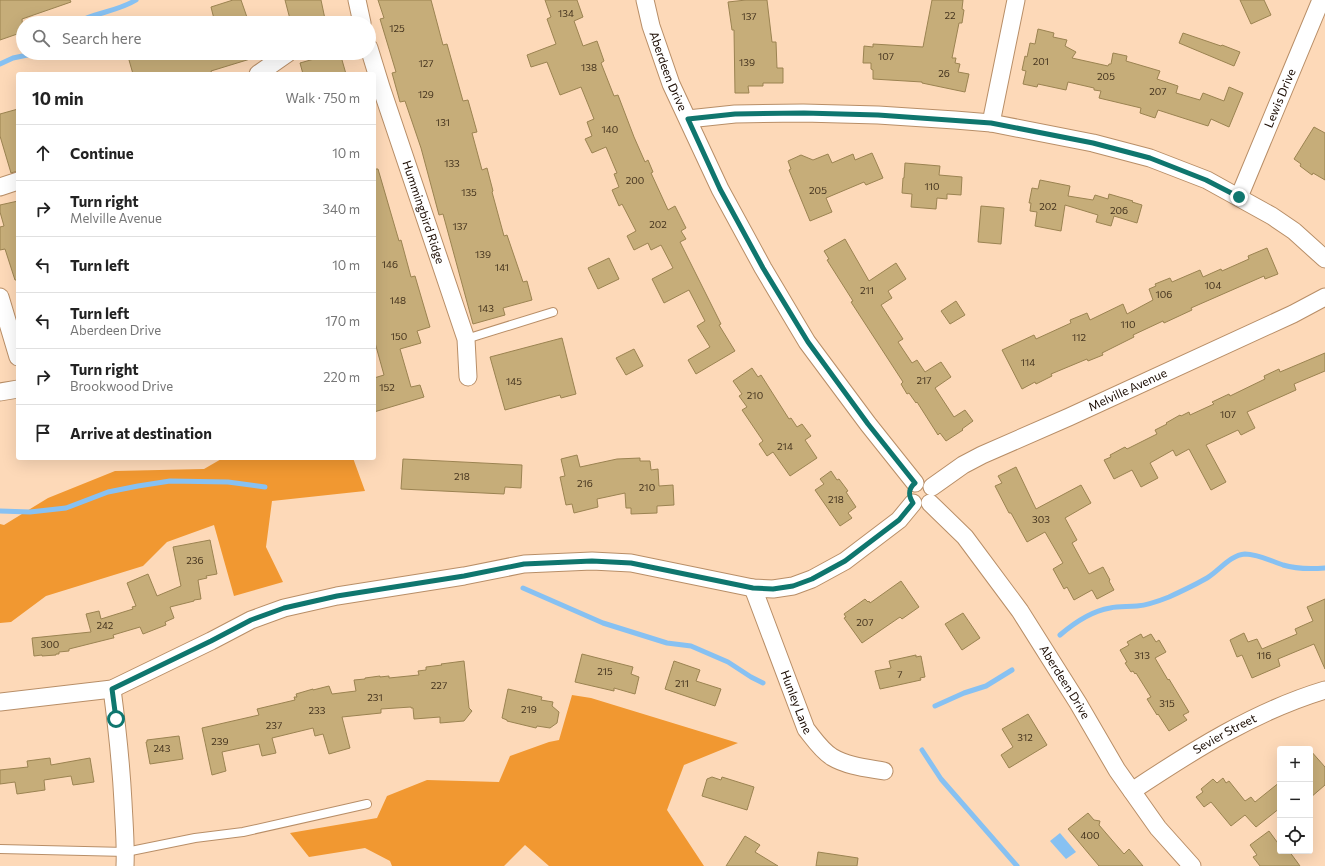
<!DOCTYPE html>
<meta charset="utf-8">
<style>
:root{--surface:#fff;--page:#f6f6f6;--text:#222;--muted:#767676;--line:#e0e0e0}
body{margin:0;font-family:Commissioner,sans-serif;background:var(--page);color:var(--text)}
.controls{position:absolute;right:12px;bottom:12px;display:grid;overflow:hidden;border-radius:4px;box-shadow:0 4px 16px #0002}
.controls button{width:36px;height:36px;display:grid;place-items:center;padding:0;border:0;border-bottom:1px solid var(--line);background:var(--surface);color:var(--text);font:20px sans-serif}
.stop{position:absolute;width:12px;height:12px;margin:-9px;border:3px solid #0f766e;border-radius:50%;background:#fff}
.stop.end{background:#0f766e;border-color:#fff;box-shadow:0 1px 4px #0008}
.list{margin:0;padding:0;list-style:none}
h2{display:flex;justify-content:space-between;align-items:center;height:52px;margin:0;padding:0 16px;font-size:17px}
h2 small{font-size:13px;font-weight:400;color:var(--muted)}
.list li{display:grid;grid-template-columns:26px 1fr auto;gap:12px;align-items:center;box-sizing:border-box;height:56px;padding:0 16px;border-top:1px solid var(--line)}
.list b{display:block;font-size:15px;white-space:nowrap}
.list p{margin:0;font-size:13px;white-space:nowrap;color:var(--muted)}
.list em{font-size:13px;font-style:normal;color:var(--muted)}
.icon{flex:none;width:22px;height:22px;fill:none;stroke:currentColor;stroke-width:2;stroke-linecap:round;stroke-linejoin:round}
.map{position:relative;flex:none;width:1325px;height:866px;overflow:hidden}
.search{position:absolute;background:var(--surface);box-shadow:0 4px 16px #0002;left:16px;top:16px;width:360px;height:44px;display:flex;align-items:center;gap:10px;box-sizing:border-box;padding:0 14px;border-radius:22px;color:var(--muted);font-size:15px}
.panel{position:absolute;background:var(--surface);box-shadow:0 4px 16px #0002;left:16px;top:72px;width:360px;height:388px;border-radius:4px}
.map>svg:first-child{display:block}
</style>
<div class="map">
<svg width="1325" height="866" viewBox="0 0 1325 866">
<rect width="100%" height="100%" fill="#fdd9b8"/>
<g fill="#f19831">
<polygon points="223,458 353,458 365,491 272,501 266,547 283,582 234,596 214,525 167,542 143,566 46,596 11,622 0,623 0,524 4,525 48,498 115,471 204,469"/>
<polygon points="572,695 591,698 738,743 684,765 667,810 704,866 549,866 525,845 504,866 392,866 390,861 365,848 309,857 290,833 377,818 387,796 427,780 499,782 510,756 549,742 559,740"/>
</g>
<polygon fill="#87c1f2" points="1060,833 1076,852 1066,859 1050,841"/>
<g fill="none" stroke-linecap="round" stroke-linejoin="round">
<g stroke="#87c1f2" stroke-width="5">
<path d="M76,23C95,12 117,12 136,0"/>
<polyline points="0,64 13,58 37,53"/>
<polyline points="0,511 30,512 66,508 108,492 138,486 170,481 228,482 265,487"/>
<polyline points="523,588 603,623 667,643 691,646 728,662 751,677 763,683"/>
<path d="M1060,635C1074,623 1092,611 1110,608C1119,606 1128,607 1137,606C1148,605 1159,601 1169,597C1182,591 1195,585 1207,578C1219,571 1230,555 1245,554C1258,554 1271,561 1283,565C1296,569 1312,569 1325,568"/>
<polyline points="935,706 964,693 986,686 1012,670"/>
<polyline points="922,750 941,779 1017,866"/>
</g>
</g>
<g fill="#c6ad79" stroke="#9b8351">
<polygon points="0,0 70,0 71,2 22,19 23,32 0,40"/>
<polygon points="233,0 241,0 249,23 215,23 211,7"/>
<polygon points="285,0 321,0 325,19 311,23 291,23"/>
<polygon points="378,0 431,0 443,45 447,44 463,101 468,100 477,132 472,133 482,170 487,168 493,191 492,192 504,236 507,235 523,282 527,281 532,300 503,308 505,315 473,324 443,214 439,215 421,148 405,101 400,102 392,73 396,72 380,19 384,18"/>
<polygon points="545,0 577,0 583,17 574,21 583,46 597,41 604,61 601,63 614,96 618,95 634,137 645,162 648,160 653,172 651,173 668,210 675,206 686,228 681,231 686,239 680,242 721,324 719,325 735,351 696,374 688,360 710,347 697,326 705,321 689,290 664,303 652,279 673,268 661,245 651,250 648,243 634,250 627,236 636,231 622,204 619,206 612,190 619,187 614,174 617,173 606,147 592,153 585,139 592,136 587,122 594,119 581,87 560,95 547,62 531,67 527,55 556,44 547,19 551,17"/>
<polygon points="746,0 767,0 772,42 776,42 777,68 783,68 783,83 763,83 763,86 748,86 749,93 735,93 734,30 732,30 728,2"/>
<polygon points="932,0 963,0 962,9 964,10 962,23 959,23 952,58 956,58 955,63 960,64 958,72 969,74 965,92 922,83 922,82 873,79 873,70 871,69 871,63 863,63 864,46 873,47 873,44 923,47"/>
<polygon points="1240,0 1264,0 1271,15 1251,24"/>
<polygon points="1038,29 1054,33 1053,37 1067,40 1065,46 1076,52 1072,58 1108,66 1109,64 1111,64 1113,53 1127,56 1126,61 1160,71 1157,79 1178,86 1176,93 1200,100 1203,93 1224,101 1229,87 1243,93 1229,127 1211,119 1208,126 1158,110 1155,118 1140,113 1141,108 1099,98 1101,91 1094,90 1094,88 1068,82 1066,90 1038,84 1037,87 1023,84 1026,71 1022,70 1025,56 1027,57 1030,43 1035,44"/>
<polygon points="1183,33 1221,46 1222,45 1240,52 1234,66 1179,43"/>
<polygon points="127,53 260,53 260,56 211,71 212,74 133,74"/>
<polygon points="335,53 340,53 346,74 303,74 300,63"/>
<polygon points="18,109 18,171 11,173 0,136 0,114"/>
<polygon points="1314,127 1325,133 1325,180 1313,173 1312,175 1300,166 1301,164 1294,159"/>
<polygon points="872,153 883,178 866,185 864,182 826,198 832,212 810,221 789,170 791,169 788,161 801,155 813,160 828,154 832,163 853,154 855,160"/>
<polygon points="905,163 940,166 939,175 962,177 961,195 947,194 947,199 937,198 936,209 911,207 912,194 902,193 903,178 904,178"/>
<polygon points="374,169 378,169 399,241 401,240 411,277 415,276 430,327 417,331 421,343 400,349 411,387 420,385 424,397 374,412 374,378 384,375 374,339"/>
<polygon points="1040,180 1070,186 1068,196 1093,200 1095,195 1108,199 1109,194 1133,201 1132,202 1142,205 1137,223 1114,216 1111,226 1096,222 1098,215 1065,205 1061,231 1035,226 1037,212 1030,211 1031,203 1029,203 1032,188 1038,189"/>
<polygon points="18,201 18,280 15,280 5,249 0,250 0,227 4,226 0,212 0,205"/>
<polygon points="981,206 1004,208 1001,244 978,242"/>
<polygon points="845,239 869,281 896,263 906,279 888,291 892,298 881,305 903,339 898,342 912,363 917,360 925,372 941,362 951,377 935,388 954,417 965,410 973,421 962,429 963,430 946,441 940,433 938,435 917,402 916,403 909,393 907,394 901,384 903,382 851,302 853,301 827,260 829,259 824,251"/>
<polygon points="1267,248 1278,274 1265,279 1264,276 1191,308 1192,310 1164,323 1163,321 1133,335 1134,337 1102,353 1103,355 1088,361 1087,359 1051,374 1052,376 1036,384 1035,382 1022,389 1002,350 1034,335 1036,339 1071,323 1070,320 1087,313 1090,320 1123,304 1127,314 1153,300 1149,289 1156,286 1155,284 1170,278 1172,282 1200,270 1203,277 1221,269 1222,271 1249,259 1248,256"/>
<polygon points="609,258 619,279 598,289 588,268"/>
<polygon points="956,301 965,315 950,324 941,311"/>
<polygon points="562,338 576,394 561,398 560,395 505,410 490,357"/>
<polygon points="634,349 643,366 626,375 616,358"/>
<polygon points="1325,353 1325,371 1294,384 1296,390 1247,412 1255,428 1241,435 1238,430 1206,445 1226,482 1211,490 1189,449 1176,456 1173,450 1150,463 1158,478 1141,487 1132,470 1114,479 1104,460 1111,457 1110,455 1125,447 1127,449 1157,434 1155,430 1167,424 1166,423 1180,415 1181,416 1189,412 1190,415 1214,404 1212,402 1229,394 1230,396 1265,379 1264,376 1279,369 1280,372"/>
<polygon points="752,368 758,377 761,375 789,419 791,418 797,427 802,424 811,436 805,440 817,458 790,476 773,452 767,456 759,444 763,441 742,410 747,407 739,396 742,394 733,381"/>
<polygon points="577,455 580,467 617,459 640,458 640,461 650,461 651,470 658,469 659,486 673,485 674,505 657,506 657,513 631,514 631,508 626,508 625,493 597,499 598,507 574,513 572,504 566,505 560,477 565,476 561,459"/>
<polygon points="403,459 522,465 521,488 505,487 504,494 401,489"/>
<polygon points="1016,467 1036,509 1081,485 1091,503 1065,518 1077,540 1072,543 1089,574 1103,567 1110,580 1109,581 1114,590 1097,599 1092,590 1074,600 1067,587 1064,589 1053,569 1063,563 1045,532 1027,542 1011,513 1009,513 995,486 1002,483 998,476"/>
<polygon points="831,471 837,480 839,479 848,491 846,492 856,507 848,513 852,518 840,526 815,490 824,484 820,479"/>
<polygon points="210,540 217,574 206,576 207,578 198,580 201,599 194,600 194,601 170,607 174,618 165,622 166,625 143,634 140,627 113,635 114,638 113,638 69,649 69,651 59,652 59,654 56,654 56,655 42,656 42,655 34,656 32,638 91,632 86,614 99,611 101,619 133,609 132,607 136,606 127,583 148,574 157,596 181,586 173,547"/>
<polygon points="901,581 919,607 902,619 900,617 862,643 844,618 846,617 844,614 865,599 868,602 869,601 870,603"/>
<polygon points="1325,599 1325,669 1314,644 1278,659 1280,666 1252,678 1242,655 1237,657 1230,640 1244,633 1248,642 1257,639 1262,649 1297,634 1295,629 1313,621 1307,607"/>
<polygon points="963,613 980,638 962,650 945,624"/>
<polygon points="1141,634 1143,638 1151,634 1156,642 1159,640 1166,652 1155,658 1168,680 1169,679 1189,712 1183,715 1187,720 1169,731 1158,714 1157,715 1147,699 1151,697 1136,673 1135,674 1133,671 1131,672 1125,663 1127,662 1120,650 1129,645 1127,642"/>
<polygon points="582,654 633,667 631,674 639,677 635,694 614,688 614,691 575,682"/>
<polygon points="916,655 916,657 921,656 925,677 920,678 921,680 880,689 875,671 891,668 889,661"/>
<polygon points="464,661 469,708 472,711 464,721 440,723 440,717 414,719 413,708 411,708 411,707 381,709 381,713 342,717 350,748 329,754 323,734 315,736 313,728 272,738 276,753 262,756 259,744 222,752 226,771 212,775 202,728 259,715 257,709 295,700 294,697 297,697 296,694 313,689 313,690 329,686 332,694 356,691 354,680 365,679 365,678 380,676 380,677 389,676 389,678 419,675 418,671 426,670 426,667 442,665 441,664"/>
<polygon points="674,661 700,670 696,681 721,689 715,706 665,689"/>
<polygon points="508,689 542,697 541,700 553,702 552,706 559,712 557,723 550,728 537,726 536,728 507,721 507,720 502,718"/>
<polygon points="1028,714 1047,745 1009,768 1001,755 1013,747 1002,729"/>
<polygon points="179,736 183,759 150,764 146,742 147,742 147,740"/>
<polygon points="1310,750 1325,767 1325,785 1310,798"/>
<polygon points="50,758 51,765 90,758 94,782 73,785 71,776 44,780 45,790 17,794 15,782 0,784 0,770 28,767 27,761"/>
<polygon points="712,777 721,780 722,777 754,787 747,810 702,796 707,779"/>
<polygon points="1223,778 1226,783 1229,781 1245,801 1251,797 1255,802 1280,782 1280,808 1256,827 1245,815 1231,826 1211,802 1204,807 1196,797 1203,792 1201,789 1213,779 1217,783"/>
<polygon points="1088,813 1094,820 1100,821 1099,825 1124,854 1129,849 1143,866 1099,866 1068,829"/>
<polygon points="1269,831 1280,846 1280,851 1289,851 1300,866 1260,866 1253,857 1257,855 1250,845"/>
<polygon points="745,836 760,845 755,852 778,866 726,866"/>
<polygon points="818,852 858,858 857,866 816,866"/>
</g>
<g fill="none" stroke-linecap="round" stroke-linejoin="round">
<defs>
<g id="lane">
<polyline points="466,339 553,312"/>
<polyline points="0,849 126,852 195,838 243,832 367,804"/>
</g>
<g id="street">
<polyline points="357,0 362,23"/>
<path id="s1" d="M645,0L651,26L671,84L720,189L763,268L807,342L868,424L915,483"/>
<path id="s2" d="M369,48L381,87L466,339L468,377"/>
<polyline points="258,74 288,53"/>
<polyline points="688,119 735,114 803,113 878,115 955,120 991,123 1093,143 1150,158 1207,180 1272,216 1294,231 1325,259"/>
<polyline points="991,123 1016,0"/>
<polyline points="0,187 18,181"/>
<path id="s3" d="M1239,197L1321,0"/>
<polyline points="0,297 18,357"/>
<polyline points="0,392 18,389"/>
<path id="s4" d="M932,487L963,465L982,455L1069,417L1293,314L1325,297"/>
<path id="s5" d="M930,503L965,537L1020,611L1078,703L1117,770L1158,828L1192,866"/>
<path id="s6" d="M753,588L806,729C814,739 821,750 832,757C847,766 867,768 884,771"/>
<path d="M112,689C117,727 121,764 123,802C124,823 126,845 125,866"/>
<polyline points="0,702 112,689 211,641 251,620 284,608 337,596 464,576 524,564 592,561 631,563 753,588 773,589 793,586 812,579 845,561 899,520 913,503"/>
<path id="s7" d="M1132,791C1192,751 1255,711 1325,690"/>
</g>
</defs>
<use href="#lane" stroke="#b88e67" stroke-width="10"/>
<use href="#street" stroke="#b88e67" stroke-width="19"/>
<use href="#lane" stroke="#fff" stroke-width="8"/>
<use href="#street" stroke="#fff" stroke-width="17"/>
</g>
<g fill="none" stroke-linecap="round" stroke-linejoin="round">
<path stroke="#0f766e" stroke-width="5" d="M116,719L112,689L211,641L251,620L284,608L337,596L464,576L524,564L592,561L631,563L753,588L773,589L793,586L812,579L845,561L899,520L913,503C908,495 908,489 915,483L868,424L808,342L763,268L720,189L688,119L735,114L804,113L878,115L991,123L1093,143L1150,158L1206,180L1239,197"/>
</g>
<g text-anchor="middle" stroke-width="3" stroke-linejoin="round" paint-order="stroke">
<g font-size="10" fill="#44331e">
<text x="566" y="17">134</text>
<text x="950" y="19">22</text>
<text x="749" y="20">137</text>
<text x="397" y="32">125</text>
<text x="886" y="60">107</text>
<text x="1041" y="65">201</text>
<text x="747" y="66">139</text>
<text x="426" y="67">127</text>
<text x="589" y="71">138</text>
<text x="944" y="77">26</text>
<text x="1106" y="80">205</text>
<text x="1158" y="95">207</text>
<text x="426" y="98">129</text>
<text x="443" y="126">131</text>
<text x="610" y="133">140</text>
<text x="452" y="167">133</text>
<text x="635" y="184">200</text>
<text x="932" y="190">110</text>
<text x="818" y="194">205</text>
<text x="469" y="196">135</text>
<text x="1048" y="210">202</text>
<text x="1119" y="214">206</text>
<text x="658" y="228">202</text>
<text x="460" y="230">137</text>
<text x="483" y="258">139</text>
<text x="390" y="268">146</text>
<text x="502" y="271">141</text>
<text x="1213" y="289">104</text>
<text x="867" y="294">211</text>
<text x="1164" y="298">106</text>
<text x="398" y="304">148</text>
<text x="486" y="312">143</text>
<text x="1128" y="328">110</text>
<text x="399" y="340">150</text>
<text x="1079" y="341">112</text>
<text x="1028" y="366">114</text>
<text x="924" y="384">217</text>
<text x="514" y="385">145</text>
<text x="387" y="391">152</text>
<text x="755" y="399">210</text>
<text x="1228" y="418">107</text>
<text x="785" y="450">214</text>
<text x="462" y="480">218</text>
<text x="585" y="487">216</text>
<text x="647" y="491">210</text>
<text x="836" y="503">218</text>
<text x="1041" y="523">303</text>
<text x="195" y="564">236</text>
<text x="865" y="626">207</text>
<text x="105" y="629">242</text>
<text x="50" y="648">300</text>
<text x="1142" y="659">313</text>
<text x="1264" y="659">116</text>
<text x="605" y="675">215</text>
<text x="900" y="678">7</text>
<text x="682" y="687">211</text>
<text x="439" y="689">227</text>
<text x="375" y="701">231</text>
<text x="1167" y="707">315</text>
<text x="529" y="713">219</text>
<text x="317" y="714">233</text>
<text x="274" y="729">237</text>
<text x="1025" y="741">312</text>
<text x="220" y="745">239</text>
<text x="162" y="752">243</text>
<text x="1090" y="839">400</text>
</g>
<g font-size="12" fill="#190a00" stroke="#fdd9b8">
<text dy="4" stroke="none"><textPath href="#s1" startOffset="75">Aberdeen Drive</textPath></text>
<text dy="4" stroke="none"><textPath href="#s3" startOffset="107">Lewis Drive</textPath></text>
<text dy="4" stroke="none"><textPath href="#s2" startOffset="173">Hummingbird Ridge</textPath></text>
<text dy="4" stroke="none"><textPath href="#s4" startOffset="219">Melville Avenue</textPath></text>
<text dy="4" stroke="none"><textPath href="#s5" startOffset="225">Aberdeen Drive</textPath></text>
<text dy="4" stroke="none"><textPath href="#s6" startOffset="122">Hunley Lane</textPath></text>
<text dy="4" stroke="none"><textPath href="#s7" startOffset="109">Sevier Street</textPath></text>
</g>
</g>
</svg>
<div class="controls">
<button>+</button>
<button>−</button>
<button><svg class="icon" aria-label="locate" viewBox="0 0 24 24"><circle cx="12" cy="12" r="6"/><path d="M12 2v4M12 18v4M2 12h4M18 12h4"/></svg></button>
</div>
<div class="stop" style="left:116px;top:719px"></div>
<div class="stop end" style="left:1239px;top:197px"></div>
<div class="search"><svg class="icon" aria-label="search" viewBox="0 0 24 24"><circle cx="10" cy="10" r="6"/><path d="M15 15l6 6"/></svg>Search here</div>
<section class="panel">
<h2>10 min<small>Walk · 750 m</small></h2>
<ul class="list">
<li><svg class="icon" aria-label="ahead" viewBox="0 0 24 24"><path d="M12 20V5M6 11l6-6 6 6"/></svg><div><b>Continue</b></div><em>10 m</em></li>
<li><svg class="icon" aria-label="right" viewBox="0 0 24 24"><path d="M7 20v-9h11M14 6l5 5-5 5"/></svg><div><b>Turn right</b><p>Melville Avenue</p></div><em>340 m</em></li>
<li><svg class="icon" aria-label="left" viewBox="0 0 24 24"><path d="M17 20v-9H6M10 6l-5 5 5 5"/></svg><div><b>Turn left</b></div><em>10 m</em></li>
<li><svg class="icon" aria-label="left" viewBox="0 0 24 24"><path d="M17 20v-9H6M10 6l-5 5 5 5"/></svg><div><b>Turn left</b><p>Aberdeen Drive</p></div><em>170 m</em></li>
<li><svg class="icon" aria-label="right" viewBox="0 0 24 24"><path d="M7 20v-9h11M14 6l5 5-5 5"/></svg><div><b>Turn right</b><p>Brookwood Drive</p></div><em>220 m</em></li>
<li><svg class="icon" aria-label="arrive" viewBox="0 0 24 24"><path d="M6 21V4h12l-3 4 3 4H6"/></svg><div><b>Arrive at destination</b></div></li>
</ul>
</section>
</div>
